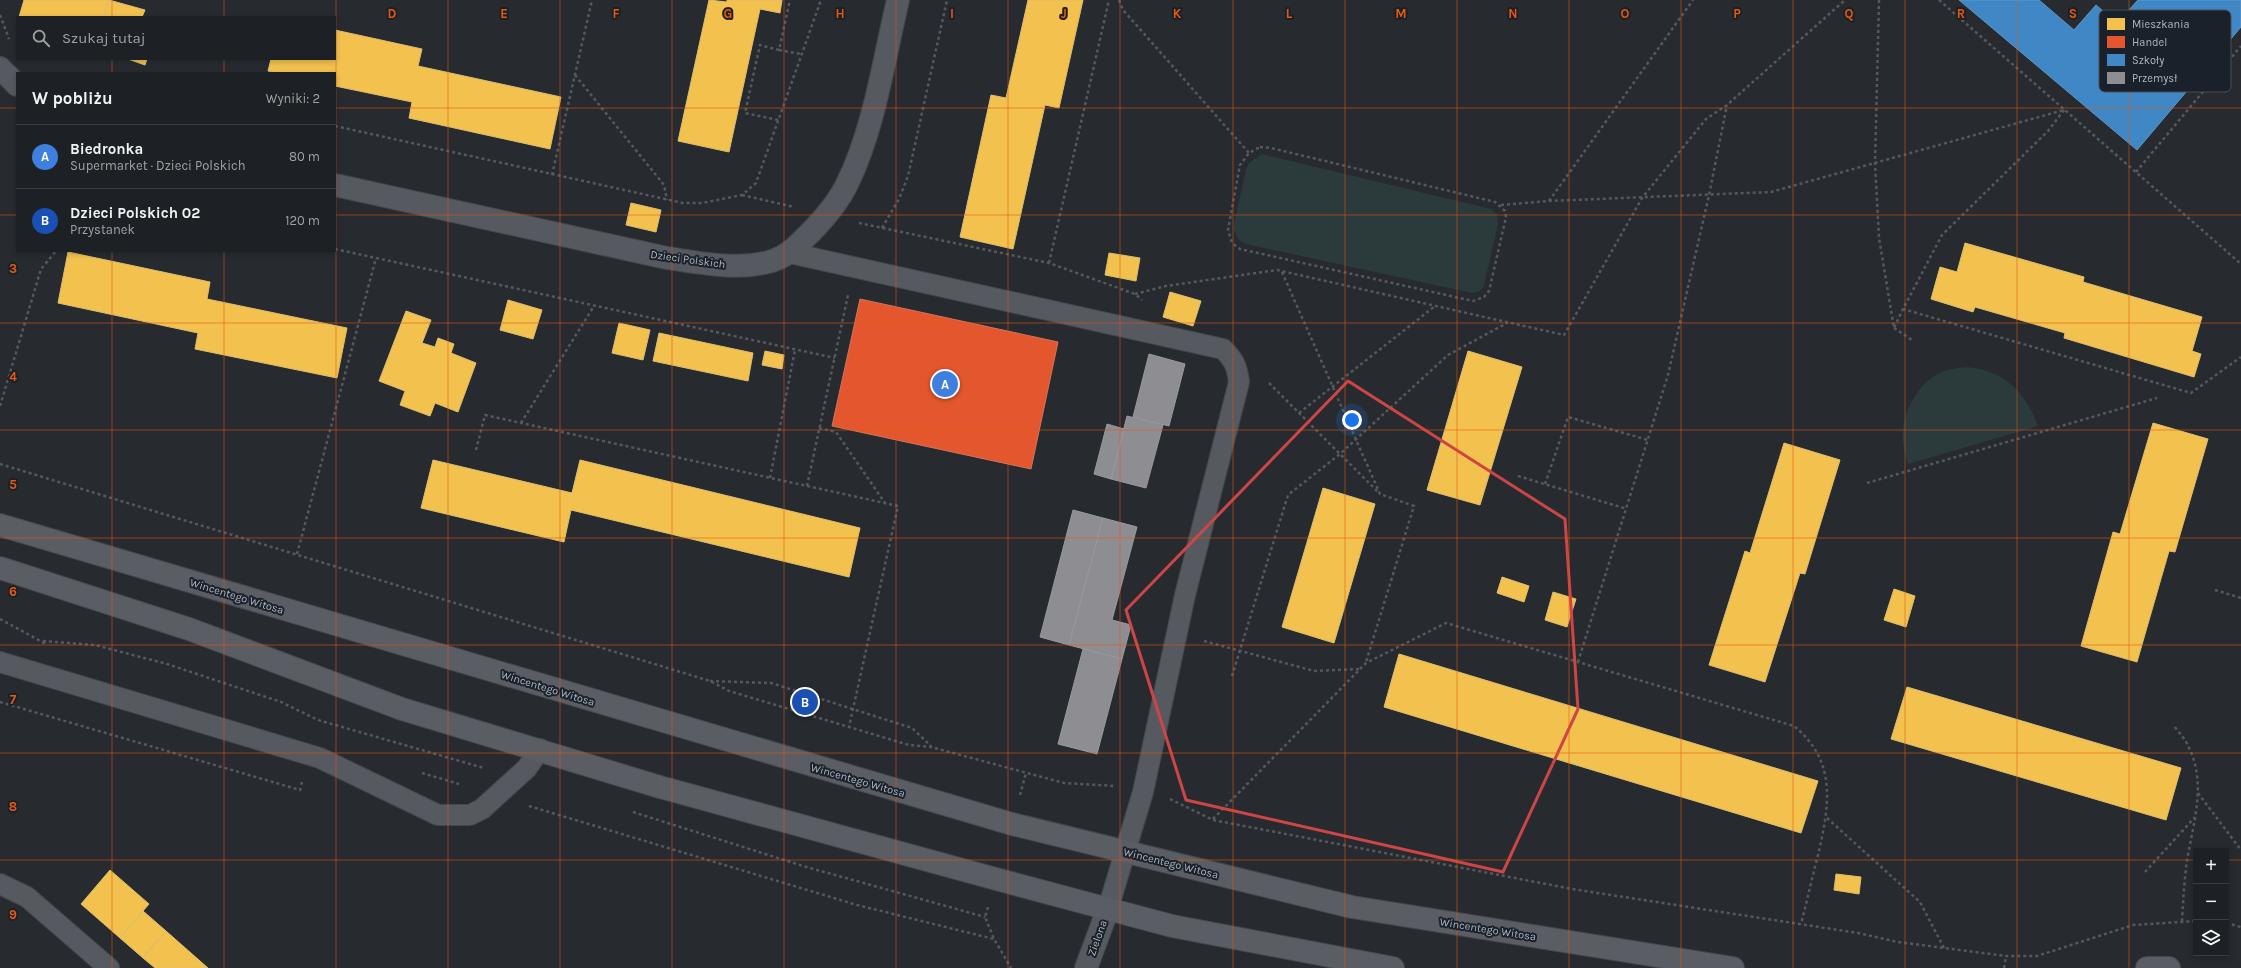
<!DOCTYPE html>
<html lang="pl">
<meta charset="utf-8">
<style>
:root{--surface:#1d2024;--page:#2a2d31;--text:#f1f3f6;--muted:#a0a3a6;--line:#3b3e41;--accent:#0b8043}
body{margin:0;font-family:Karla,sans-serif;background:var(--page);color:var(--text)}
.controls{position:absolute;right:12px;bottom:12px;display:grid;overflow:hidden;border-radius:0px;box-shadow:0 2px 6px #0003}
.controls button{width:36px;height:36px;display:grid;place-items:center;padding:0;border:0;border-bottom:1px solid var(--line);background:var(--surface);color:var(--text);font:20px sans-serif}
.you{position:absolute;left:1352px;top:420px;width:14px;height:14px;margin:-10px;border:3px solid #fff;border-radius:50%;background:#1a73e8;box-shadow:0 0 0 6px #1a73e833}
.badge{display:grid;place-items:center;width:26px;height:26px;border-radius:50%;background:var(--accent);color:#fff;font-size:13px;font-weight:700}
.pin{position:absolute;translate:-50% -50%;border:2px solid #fff;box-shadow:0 1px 4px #0006}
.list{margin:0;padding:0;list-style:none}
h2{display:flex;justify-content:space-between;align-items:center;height:52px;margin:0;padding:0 16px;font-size:17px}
h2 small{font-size:13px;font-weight:400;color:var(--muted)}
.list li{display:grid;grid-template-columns:26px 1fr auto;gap:12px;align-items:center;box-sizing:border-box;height:64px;padding:0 16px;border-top:1px solid var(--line)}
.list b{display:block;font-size:15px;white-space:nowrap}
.list p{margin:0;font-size:13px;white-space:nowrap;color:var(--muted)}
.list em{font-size:13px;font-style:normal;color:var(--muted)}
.icon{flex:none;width:22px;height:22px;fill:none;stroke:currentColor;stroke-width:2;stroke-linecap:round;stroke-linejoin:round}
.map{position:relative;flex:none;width:2241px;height:968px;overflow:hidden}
.search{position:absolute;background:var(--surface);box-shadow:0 2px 6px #0003;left:16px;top:16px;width:320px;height:44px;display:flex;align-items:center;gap:10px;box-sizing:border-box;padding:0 14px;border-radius:0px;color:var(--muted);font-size:15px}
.panel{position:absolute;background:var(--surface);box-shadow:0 2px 6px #0003;left:16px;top:72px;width:320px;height:180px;border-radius:0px}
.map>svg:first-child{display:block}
</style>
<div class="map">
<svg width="2241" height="968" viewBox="0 0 2241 968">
<rect width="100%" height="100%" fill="#272b30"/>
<g fill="#2b3a3a">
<polygon points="1262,154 1491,209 1497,214 1498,224 1484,286 1480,291 1472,293 1246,244 1239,240 1233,228 1246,169 1249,163"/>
<path d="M1966,367C2003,370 2025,391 2038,426L1908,464C1905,453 1901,441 1903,430C1905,406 1921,380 1944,371C1951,369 1959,368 1966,367Z"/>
</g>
<g fill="#f2c14e" stroke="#debe71">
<polygon points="24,0 109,0 103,17 19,17"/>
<polygon points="109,0 145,10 142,17 103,17"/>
<polygon points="709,0 727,2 727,0 782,0 780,13 760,9 729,152 678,141"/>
<polygon points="1028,0 1083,0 1059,108 1045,105 1013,249 960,237 991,95 1006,98"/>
<polygon points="335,30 422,49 418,66 561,97 550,149 409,118 412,102 335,86 335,73 277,73 268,71 271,59 335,59"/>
<polygon points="128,59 147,59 145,65"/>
<polygon points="631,203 661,210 656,232 626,225"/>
<polygon points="1965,243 2084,277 2083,282 2202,317 2192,351 2201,354 2194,377 2064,338 2065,333 1975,307 1973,312 1931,299 1940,267 1957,272"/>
<polygon points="68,252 210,282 207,299 347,328 337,378 195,349 198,333 58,303"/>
<polygon points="1109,253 1140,258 1136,281 1105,275"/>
<polygon points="1170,292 1201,301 1193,326 1163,317"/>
<polygon points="508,300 542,310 533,339 500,330"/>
<polygon points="406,311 431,320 422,343 435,347 438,338 454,344 451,353 476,363 458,412 435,403 430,416 400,405 405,391 379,381"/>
<polygon points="619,323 650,330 643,360 612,353"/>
<polygon points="659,333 753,353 748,381 653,361"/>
<polygon points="765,351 784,355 782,369 762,365"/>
<polygon points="1468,351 1522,367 1480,505 1427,490"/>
<polygon points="2153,423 2208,439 2175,552 2169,551 2137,662 2081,646 2113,532 2120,534"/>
<polygon points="1784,443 1840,460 1805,574 1800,573 1765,682 1709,665 1745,551 1750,553"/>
<polygon points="433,460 572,493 580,460 860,528 849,577 571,510 564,542 421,508"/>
<polygon points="1323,488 1375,504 1334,643 1282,627"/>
<polygon points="1502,577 1529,586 1524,602 1497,593"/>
<polygon points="1894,589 1915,596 1906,627 1884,620"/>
<polygon points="1553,592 1576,599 1567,627 1545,620"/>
<polygon points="1399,654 1818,781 1801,833 1384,707"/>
<polygon points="1907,687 2181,768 2166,820 1891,739"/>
<polygon points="110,870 149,904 120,938 81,904"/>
<polygon points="1836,874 1861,877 1859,894 1834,890"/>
<polygon points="143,911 166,931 143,958 120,938"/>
<polygon points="166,931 208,968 155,968 143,958"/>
</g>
<polygon fill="#e4572e" stroke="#d4745a" points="860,299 1058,342 1031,469 832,426"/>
<polygon fill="#3f88c5" stroke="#6196c4" points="1959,0 2039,0 2074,30 2096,5 2117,23 2138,0 2241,0 2241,27 2137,150"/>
<g fill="#8d8d92" stroke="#989aa0">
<polygon points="1149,354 1185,364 1169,426 1133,417"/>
<polygon points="1127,416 1163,425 1146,488 1111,479"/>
<polygon points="1107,424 1124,429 1111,479 1094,474"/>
<polygon points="1073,510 1103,518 1069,645 1040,637"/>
<polygon points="1103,518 1137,527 1112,620 1131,625 1122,659 1069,645"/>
<polygon points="1083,649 1122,659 1097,754 1058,744"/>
</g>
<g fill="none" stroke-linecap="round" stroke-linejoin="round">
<defs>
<g id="service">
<path d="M790,253L1223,349C1234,360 1237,366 1239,382L1185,595L1143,792L1108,909"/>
<polyline points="0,662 320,758 438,815 470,815 482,809 527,768 540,749"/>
<polyline points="0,884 27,897 109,968"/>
</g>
<g id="minor">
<polyline points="0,68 17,85"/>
<path d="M335,185L667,258C701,263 738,271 772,261C788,256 797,246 808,235C823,220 838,203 847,184C874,130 884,59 898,0"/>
<polyline points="1086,968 1108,909"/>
</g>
<g id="secondary">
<polyline points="0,525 1012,824 1352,907 1733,968"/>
<polyline points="0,568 189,629 402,709 660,787 996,879 1172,926 1393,968"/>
<polyline points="2147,968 2169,968"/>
</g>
</defs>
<use href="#service" stroke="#44474b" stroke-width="22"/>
<use href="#minor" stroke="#44474b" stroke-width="24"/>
<use href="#secondary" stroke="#44474b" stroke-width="24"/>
<g stroke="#55595d" stroke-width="2.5" stroke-dasharray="3 3" stroke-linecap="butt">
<polyline points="1119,0 1123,10 1249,153"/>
<polyline points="1879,0 1875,163 1879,238 1894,328 1903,309"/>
<polyline points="1939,0 2241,264"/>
<polyline points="0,15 9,39"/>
<polyline points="779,50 801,54"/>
<polyline points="575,75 664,185 667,200"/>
<polyline points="2064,110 2048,131 1942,235 1903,309 2191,393 2241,357"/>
<polyline points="778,120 745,113 760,45 779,50 790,0"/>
<polyline points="335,126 683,203 702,203 742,195 756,183 821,0"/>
<polygon points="1260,147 1271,148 1495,202 1505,211 1506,217 1489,291 1484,297 1473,301 1240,249 1232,243 1228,230 1240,165 1249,153"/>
<polyline points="2136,172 2241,46"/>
<polyline points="552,175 592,0"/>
<polyline points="742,195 794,207"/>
<polyline points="1549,201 1693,0"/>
<polyline points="1501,205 1548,201 1771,192 2064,110"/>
<polyline points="859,223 1049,263 1135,294 1142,300"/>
<polyline points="882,228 899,199 908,176 947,0"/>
<polyline points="335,249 835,358"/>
<polyline points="1049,263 1109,0"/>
<polyline points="1282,272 1380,494 1414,506 1366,662"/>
<polyline points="1135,294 1166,286 1277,270 1564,335 1642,198 1706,119 1727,105 1845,0"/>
<polyline points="1894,328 1912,340"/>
<polyline points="1269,383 1379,493"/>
<polyline points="0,406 41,269 56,251"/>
<polyline points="1299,413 1435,306"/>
<polyline points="521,423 594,306"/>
<polyline points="819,428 836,432 885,503"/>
<polyline points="476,450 485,415 898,506 849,727"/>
<polyline points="0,464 710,681 729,691 909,745 931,747 1064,783 1115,786"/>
<polyline points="1518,476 1627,509"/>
<polyline points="770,478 795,350"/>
<polyline points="1867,483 2157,398"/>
<polyline points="1545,484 1568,417 1648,440"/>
<polyline points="807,486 848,295"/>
<polyline points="297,554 376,258"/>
<polyline points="2215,590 2241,598"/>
<polyline points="0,619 46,644"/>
<polyline points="43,641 95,645 167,664 281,702 318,720 484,768"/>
<polyline points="1204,641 1314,671 1359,669"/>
<polyline points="1578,662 1668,375 1709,195 1727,105"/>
<polyline points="1232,676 1288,495 1340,454 1448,355 1507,323"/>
<polyline points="710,681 771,683 912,728 931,746"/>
<polyline points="0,702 300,790 302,782"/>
<path d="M2175,727C2180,734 2186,740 2189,748C2208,786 2191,829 2186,868C2184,886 2183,903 2182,921"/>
<polyline points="422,773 459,784"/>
<polyline points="2198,793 2241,850"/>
<polyline points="1020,795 1026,773"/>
<polyline points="1170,799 1213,820 1572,889 1858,933 1898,942 2006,956 2037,956 2133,925 2196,921"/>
<polyline points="529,806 857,905 994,939"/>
<polyline points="633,812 803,866 985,917"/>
<polyline points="1827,818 1920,902 1944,948"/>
<path d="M1213,819L1366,663L1446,623L1794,726C1838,762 1829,807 1818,855C1812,878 1807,901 1801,924"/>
<polyline points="2145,872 2195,817"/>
<polyline points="988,907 985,917 994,939 1011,968"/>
<polyline points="2226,923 2241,927"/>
<polyline points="2004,968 2006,956"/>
</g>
<use href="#service" stroke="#56595f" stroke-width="20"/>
<use href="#minor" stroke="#56595f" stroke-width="22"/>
<use href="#secondary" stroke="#5a5e64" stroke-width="22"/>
</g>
<path fill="none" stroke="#ce4547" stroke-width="3" stroke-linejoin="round" d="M1348,381L1565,519L1578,709L1503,872L1186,800L1126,610Z"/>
<path fill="none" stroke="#e8590c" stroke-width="1" stroke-opacity="0.55" d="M112,0V17M224,0V17M336,0V968M448,0V968M560,0V968M672,0V968M784,0V968M896,0V968M1008,0V968M1120,0V968M1233,0V968M1345,0V968M1457,0V968M1569,0V968M1681,0V968M1793,0V968M1905,0V968M2017,0V968M2129,0V968M112,59V73M224,59V73M0,108H17M335,108H2241M0,215H17M335,215H2241M112,251V968M224,251V968M0,323H2241M0,430H2241M0,538H2241M0,645H2241M0,753H2241M0,860H2196M2226,860H2241"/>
<g text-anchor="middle" stroke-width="4" stroke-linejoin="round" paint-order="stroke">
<g font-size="11" fill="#b0b7c2" stroke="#1b212a">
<text transform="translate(688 259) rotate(8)" y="4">Dzieci Polskich</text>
<text transform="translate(237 596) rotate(17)" y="4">Wincentego Witosa</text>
<text transform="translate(548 688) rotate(17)" y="4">Wincentego Witosa</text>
<text transform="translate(858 780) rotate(16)" y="4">Wincentego Witosa</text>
<text transform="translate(1171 863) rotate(14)" y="4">Wincentego Witosa</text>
<text transform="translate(1488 929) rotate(9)" y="4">Wincentego Witosa</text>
<text transform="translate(1097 938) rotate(-70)" y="4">Zielona</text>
</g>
</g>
<rect x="2099" y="10" width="132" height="82" rx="6" fill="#1b212a" stroke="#484e58" stroke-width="1"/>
<rect x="2107" y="18" width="18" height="12" fill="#f2c14e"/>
<rect x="2107" y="36" width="18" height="12" fill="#e4572e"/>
<rect x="2107" y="54" width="18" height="12" fill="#3f88c5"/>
<rect x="2107" y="72" width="18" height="12" fill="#8d8d92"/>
<g font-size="11" fill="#b0b7c2">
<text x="2132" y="28">Mieszkania</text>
<text x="2132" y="46">Handel</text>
<text x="2132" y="64">Szkoły</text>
<text x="2132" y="82">Przemysł</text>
</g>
<g font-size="13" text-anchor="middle" font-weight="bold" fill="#e8590c" stroke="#1b212a" stroke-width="4" stroke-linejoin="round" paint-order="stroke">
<text x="392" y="18">D</text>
<text x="504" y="18">E</text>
<text x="616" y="18">F</text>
<text x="728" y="18">G</text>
<text x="840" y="18">H</text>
<text x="952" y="18">I</text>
<text x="1064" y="18">J</text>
<text x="1177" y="18">K</text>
<text x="1289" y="18">L</text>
<text x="1401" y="18">M</text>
<text x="1513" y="18">N</text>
<text x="1625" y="18">O</text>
<text x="1737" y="18">P</text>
<text x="1849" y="18">Q</text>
<text x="1961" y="18">R</text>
<text x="2073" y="18">S</text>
<text x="13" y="273">3</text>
<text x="13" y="381">4</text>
<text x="13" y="489">5</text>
<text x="13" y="596">6</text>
<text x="13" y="704">7</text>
<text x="13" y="811">8</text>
<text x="13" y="919">9</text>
</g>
</svg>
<div class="controls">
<button>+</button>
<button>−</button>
<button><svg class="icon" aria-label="layers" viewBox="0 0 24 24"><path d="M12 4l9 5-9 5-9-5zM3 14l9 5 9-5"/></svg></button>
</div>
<div class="you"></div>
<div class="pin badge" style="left:945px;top:384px;background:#3f7fe0">A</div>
<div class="pin badge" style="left:805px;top:702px;background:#1a4fb4">B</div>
<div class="search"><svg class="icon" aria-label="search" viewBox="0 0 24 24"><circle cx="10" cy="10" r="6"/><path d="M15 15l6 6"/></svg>Szukaj tutaj</div>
<section class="panel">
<h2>W pobliżu<small>Wyniki: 2</small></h2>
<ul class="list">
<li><span class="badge" style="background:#3f7fe0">A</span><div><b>Biedronka</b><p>Supermarket · Dzieci Polskich</p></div><em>80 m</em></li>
<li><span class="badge" style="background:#1a4fb4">B</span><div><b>Dzieci Polskich 02</b><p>Przystanek</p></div><em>120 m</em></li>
</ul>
</section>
</div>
